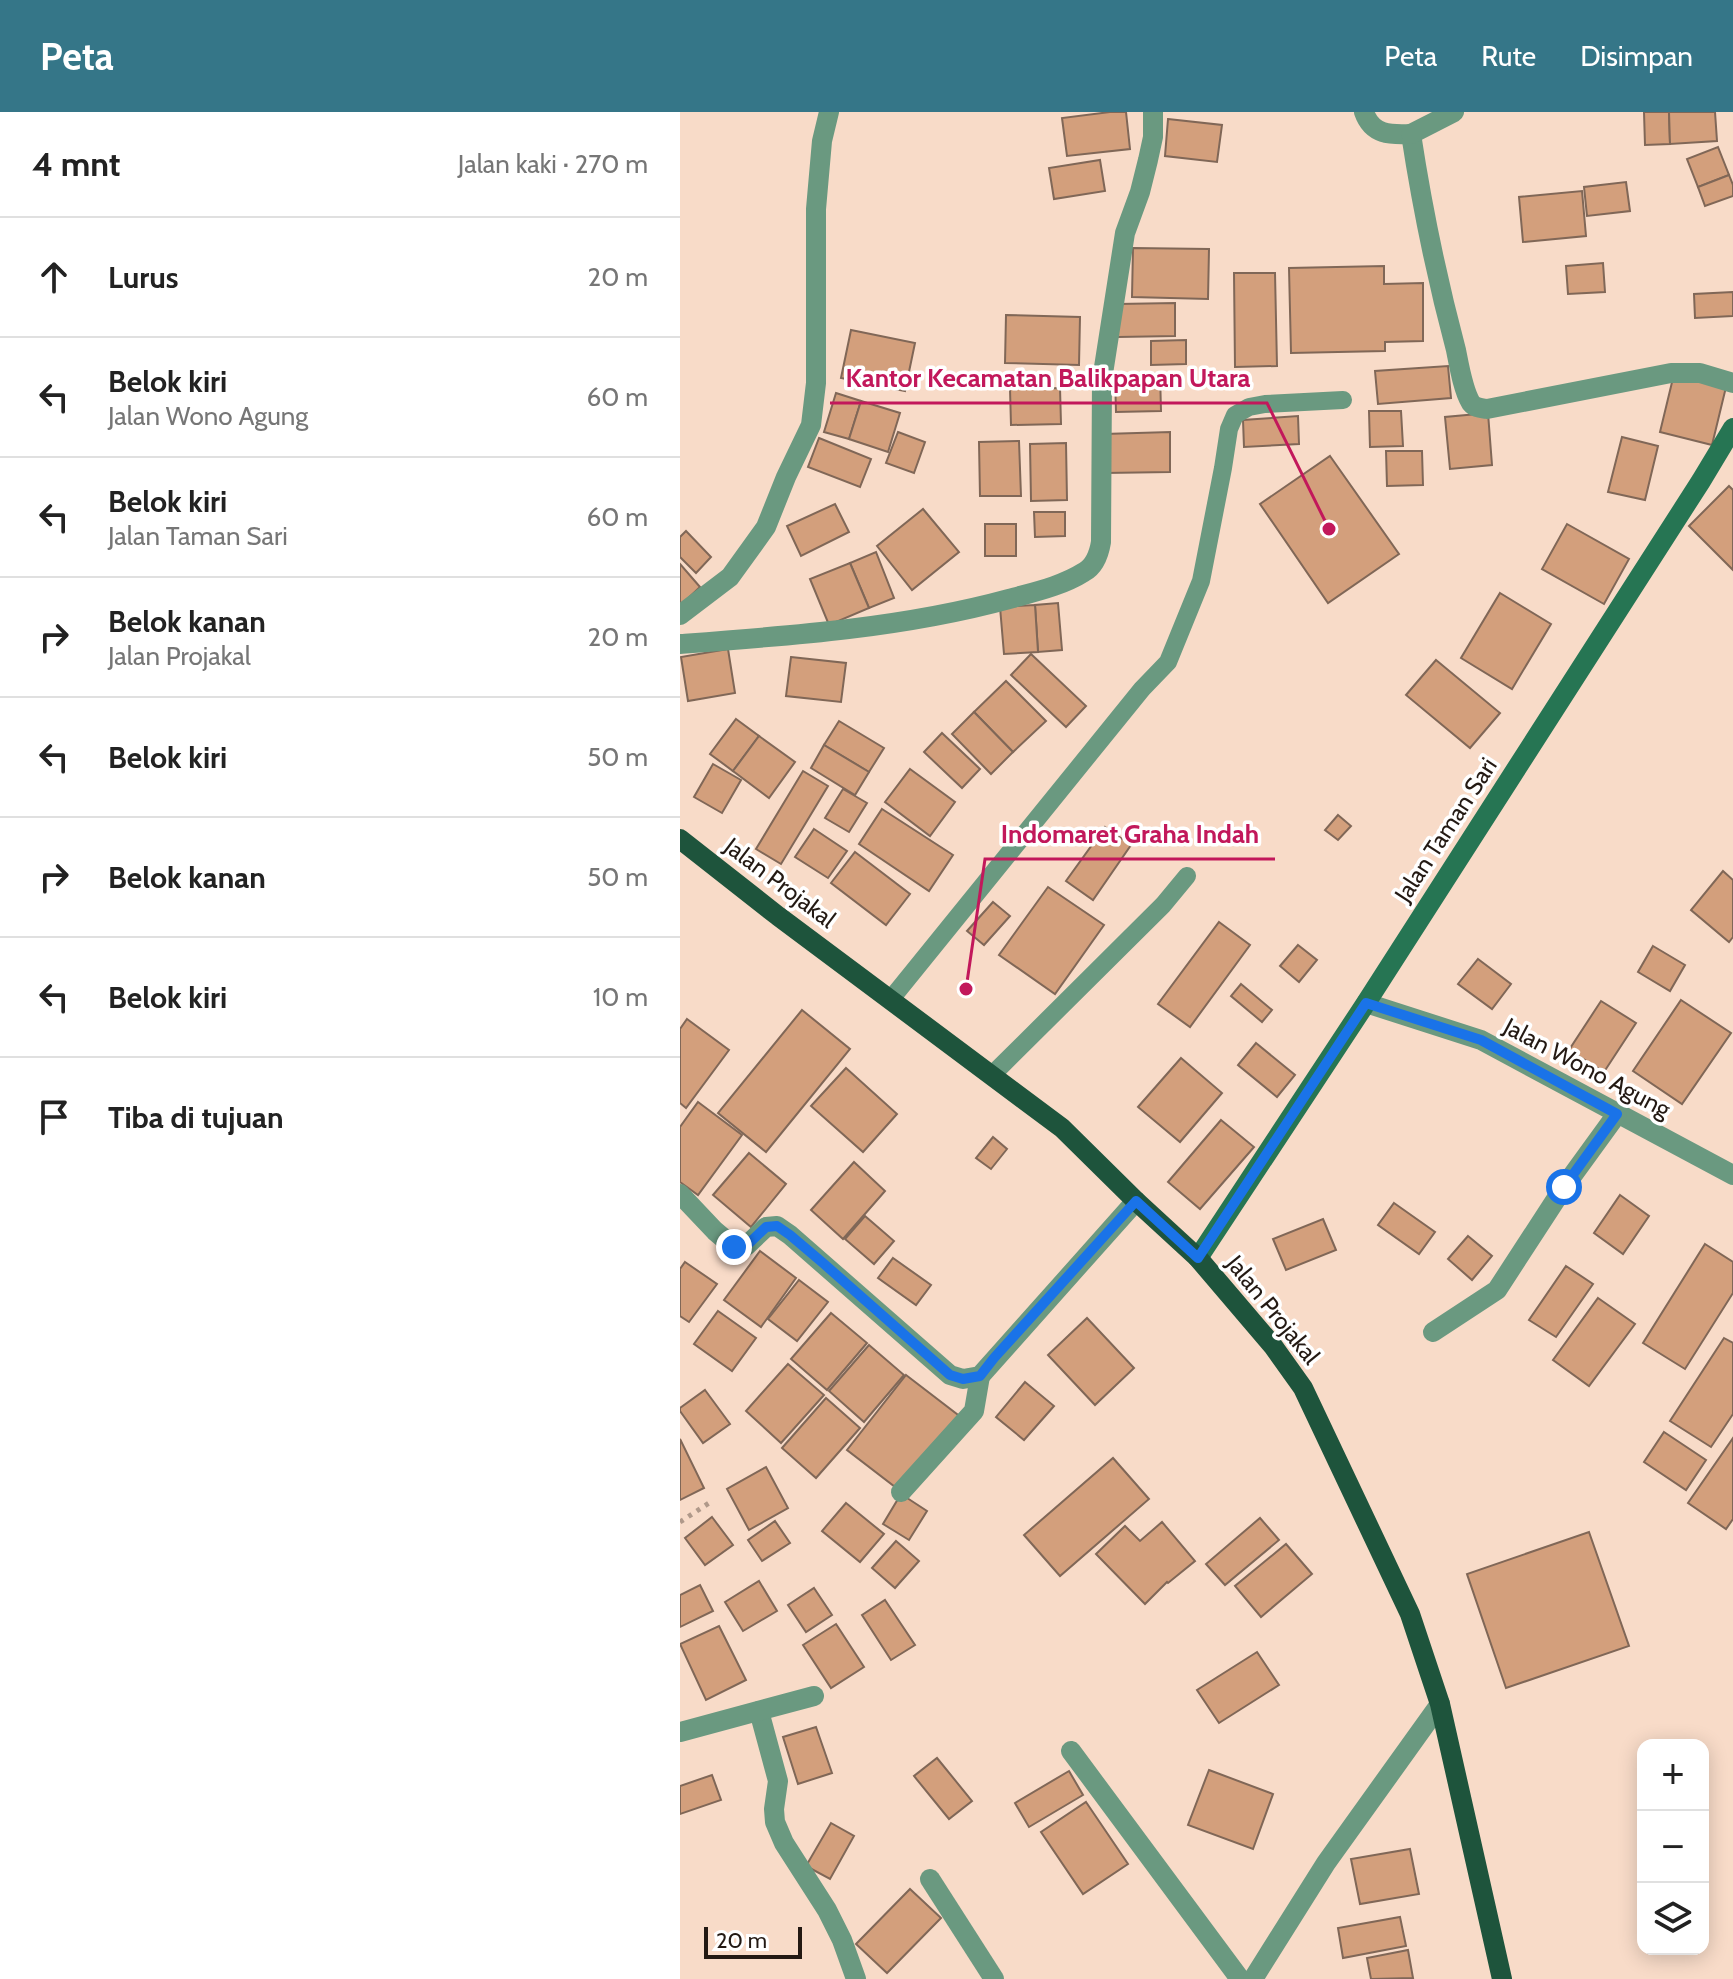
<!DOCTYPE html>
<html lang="id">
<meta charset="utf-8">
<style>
:root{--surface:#fff;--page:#f2f2f2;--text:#222;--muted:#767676;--line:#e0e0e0;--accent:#357688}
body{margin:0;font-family:Cabin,sans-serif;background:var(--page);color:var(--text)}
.controls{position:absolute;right:24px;bottom:24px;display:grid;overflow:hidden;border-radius:16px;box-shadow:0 4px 20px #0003}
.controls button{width:72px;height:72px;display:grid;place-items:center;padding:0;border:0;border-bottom:2px solid var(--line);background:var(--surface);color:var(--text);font:40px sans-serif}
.scale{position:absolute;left:24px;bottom:20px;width:98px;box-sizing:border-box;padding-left:8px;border:4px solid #231913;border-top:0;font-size:22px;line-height:28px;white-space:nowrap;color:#231913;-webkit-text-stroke:6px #fff;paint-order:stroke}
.stop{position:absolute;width:24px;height:24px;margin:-18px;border:6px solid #1a73e8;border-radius:50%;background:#fff}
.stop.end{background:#1a73e8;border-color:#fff;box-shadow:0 2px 8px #0008}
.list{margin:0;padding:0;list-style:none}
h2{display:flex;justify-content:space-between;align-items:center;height:104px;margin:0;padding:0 32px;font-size:34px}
h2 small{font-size:26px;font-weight:400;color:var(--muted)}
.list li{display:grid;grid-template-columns:52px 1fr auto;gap:24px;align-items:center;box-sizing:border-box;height:120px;padding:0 32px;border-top:2px solid var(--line)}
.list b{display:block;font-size:30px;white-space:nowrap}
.list p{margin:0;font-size:26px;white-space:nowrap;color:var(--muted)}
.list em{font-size:26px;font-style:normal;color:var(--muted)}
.icon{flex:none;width:44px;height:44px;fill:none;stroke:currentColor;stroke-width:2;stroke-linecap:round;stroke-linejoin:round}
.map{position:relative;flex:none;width:1053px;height:1867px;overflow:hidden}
header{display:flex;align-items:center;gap:48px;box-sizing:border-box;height:112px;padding:0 40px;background:var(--accent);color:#fff}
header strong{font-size:38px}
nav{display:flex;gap:44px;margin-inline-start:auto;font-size:28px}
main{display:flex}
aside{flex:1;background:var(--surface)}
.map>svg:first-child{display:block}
</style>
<header>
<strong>Peta</strong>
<nav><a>Peta</a><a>Rute</a><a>Disimpan</a></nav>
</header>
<main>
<aside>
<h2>4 mnt<small>Jalan kaki · 270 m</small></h2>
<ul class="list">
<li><svg class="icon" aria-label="ahead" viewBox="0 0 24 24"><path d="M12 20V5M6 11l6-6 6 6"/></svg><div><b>Lurus</b></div><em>20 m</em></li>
<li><svg class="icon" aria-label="left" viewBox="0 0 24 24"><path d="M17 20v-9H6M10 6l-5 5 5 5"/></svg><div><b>Belok kiri</b><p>Jalan Wono Agung</p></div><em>60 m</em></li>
<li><svg class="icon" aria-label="left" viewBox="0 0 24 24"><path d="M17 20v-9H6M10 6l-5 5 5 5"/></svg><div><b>Belok kiri</b><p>Jalan Taman Sari</p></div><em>60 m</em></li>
<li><svg class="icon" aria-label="right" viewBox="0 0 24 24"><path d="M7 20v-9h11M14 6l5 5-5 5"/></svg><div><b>Belok kanan</b><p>Jalan Projakal</p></div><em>20 m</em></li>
<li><svg class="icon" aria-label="left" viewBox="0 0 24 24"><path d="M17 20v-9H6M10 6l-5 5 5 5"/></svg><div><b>Belok kiri</b></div><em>50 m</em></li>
<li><svg class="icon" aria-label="right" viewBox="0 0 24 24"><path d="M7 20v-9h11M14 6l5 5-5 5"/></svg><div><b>Belok kanan</b></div><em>50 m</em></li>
<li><svg class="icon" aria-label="left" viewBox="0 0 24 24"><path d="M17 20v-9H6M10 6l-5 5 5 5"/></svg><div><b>Belok kiri</b></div><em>10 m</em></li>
<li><svg class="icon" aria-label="arrive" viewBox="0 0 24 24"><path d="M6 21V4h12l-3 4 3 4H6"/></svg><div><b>Tiba di tujuan</b></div></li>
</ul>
</aside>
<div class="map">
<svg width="1053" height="1867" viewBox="0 0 1053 1867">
<rect width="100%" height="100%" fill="#f8dbc8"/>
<g fill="#d39f7c" stroke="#806757" stroke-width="2">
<polygon points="430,0 446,0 450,37 387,44 382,6"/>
<polygon points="964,0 989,0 990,32 965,33"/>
<polygon points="989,0 1035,0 1037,29 990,32"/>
<polygon points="488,7 542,13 537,50 485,44"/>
<polygon points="1038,35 1049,63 1018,75 1007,47"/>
<polygon points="420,48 425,79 374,87 369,56"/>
<polygon points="1049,63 1053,73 1053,84 1025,94 1018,75"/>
<polygon points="946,70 950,99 907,104 904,75"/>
<polygon points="902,79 906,124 843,130 839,85"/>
<polygon points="453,136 529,137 528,187 452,185"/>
<polygon points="923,151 925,180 888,182 886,154"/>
<polygon points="704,154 704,172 743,171 743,229 705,230 705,239 611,241 609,156"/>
<polygon points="554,161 595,161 597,254 555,255"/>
<polygon points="1053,180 1053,204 1015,206 1014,182"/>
<polygon points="495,191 495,224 438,225 438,192"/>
<polygon points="326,203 400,205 399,253 325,251"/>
<polygon points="171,218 235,231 225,279 161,266"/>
<polygon points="506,228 506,252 471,253 471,229"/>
<polygon points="768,254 771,286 698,292 695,259"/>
<polygon points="480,261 481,299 436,300 435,263"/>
<polygon points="994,262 1046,275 1032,333 980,320"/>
<polygon points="380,276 381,312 331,313 330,277"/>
<polygon points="156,281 181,289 169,327 144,320"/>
<polygon points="181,289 220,301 208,340 169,327"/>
<polygon points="689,299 721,299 723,334 690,335"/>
<polygon points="808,301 812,353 770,357 765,305"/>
<polygon points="618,304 619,332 564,335 563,308"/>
<polygon points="218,320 245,330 234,361 206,351"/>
<polygon points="490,320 490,360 425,361 424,322"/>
<polygon points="942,325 978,334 965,388 928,380"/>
<polygon points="139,326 191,347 180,375 128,355"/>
<polygon points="339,329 341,384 300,384 299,330"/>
<polygon points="386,331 387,388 351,389 350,332"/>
<polygon points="706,339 742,339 743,373 707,374"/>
<polygon points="650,344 719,442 648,491 580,392"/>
<polygon points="1049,374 1053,378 1053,458 1009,414"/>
<polygon points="155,392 169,420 121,444 107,414"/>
<polygon points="243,397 279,440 232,478 197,434"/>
<polygon points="354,400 385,400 385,424 355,425"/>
<rect x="305" y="412" width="31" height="32"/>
<polygon points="887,412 949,447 924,492 862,457"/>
<polygon points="6,419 31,445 16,461 0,445 0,425"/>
<polygon points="196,440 214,486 189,496 170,451"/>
<polygon points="170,451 189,496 149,513 130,467"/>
<polygon points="0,452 20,475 0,494"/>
<polygon points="820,481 871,512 832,577 781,546"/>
<polygon points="378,491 382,538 358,540 355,493"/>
<polygon points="355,493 358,540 324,542 320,495"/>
<polygon points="48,537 55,581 8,589 1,545"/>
<polygon points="351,542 406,594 386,615 331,563"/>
<polygon points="111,545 166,551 161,590 106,584"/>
<polygon points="756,548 820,601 790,636 726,583"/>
<polygon points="326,569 366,609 333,640 294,600"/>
<polygon points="294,600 333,640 311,662 272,622"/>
<polygon points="56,607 79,624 53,659 30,642"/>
<polygon points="159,609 204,636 189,660 144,633"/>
<polygon points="262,621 300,657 282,676 244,640"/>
<polygon points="79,624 115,650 89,686 53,659"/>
<polygon points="144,633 189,660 175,683 131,656"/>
<polygon points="33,652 61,668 42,701 14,685"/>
<polygon points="230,657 275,690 250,724 205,690"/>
<polygon points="123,659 148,674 101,752 76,737"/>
<polygon points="163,677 187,691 169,720 145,706"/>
<polygon points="202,697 273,743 249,779 179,732"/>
<polygon points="658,703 671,714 658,728 645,718"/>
<polygon points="425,715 451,733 413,788 386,769"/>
<polygon points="134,717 167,739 148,766 115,745"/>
<polygon points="175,740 230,782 206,813 151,771"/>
<polygon points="1043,759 1053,768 1053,825 1049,830 1011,798"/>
<polygon points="368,775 424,813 375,882 319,843"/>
<polygon points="313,790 330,804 304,833 287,819"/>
<polygon points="539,810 570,833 510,915 478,892"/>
<polygon points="618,833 637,848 619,870 600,854"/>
<polygon points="973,834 1005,853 990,879 958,860"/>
<polygon points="798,847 831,872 812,897 778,872"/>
<polygon points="561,872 592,898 582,910 551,884"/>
<polygon points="1001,888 1051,921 1002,992 953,959"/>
<polygon points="921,889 956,911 924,960 889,938"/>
<polygon points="122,898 170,937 86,1040 38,1001"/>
<polygon points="7,907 49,938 6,996 0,991 0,917"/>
<polygon points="576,931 615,963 597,985 558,953"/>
<polygon points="501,946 542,981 500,1030 458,995"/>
<polygon points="166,956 217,1002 183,1040 131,994"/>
<polygon points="18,990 62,1023 18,1083 0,1070 0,1015"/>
<polygon points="541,1008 574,1035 520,1097 488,1070"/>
<polygon points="313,1025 327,1037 311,1057 296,1046"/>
<polygon points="69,1041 106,1072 71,1115 33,1083"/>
<polygon points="174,1050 205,1079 163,1127 131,1098"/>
<polygon points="940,1083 969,1104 943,1142 914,1121"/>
<polygon points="714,1091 755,1120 739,1142 698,1113"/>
<polygon points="185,1104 214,1129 194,1152 165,1127"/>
<polygon points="643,1107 656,1138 606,1158 593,1127"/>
<polygon points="788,1124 812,1144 792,1168 768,1147"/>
<polygon points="1025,1132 1053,1150 1053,1181 1005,1257 963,1231"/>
<polygon points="80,1139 116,1166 81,1215 44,1188"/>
<polygon points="213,1146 251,1173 236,1193 198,1166"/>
<polygon points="5,1150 37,1172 9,1210 0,1204 0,1157"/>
<polygon points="886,1154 913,1172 876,1225 849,1208"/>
<polygon points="119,1168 148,1190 117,1229 88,1207"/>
<polygon points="918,1186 955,1212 909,1274 873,1248"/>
<polygon points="38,1199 76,1226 52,1259 14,1232"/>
<polygon points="151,1201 187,1231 147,1278 111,1247"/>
<polygon points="407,1206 454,1256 415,1293 368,1243"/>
<polygon points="1044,1226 1053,1231 1053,1302 1031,1335 990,1309"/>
<polygon points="189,1233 224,1263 184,1310 149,1279"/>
<polygon points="108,1252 144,1283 101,1331 66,1299"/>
<polygon points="226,1263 282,1306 223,1381 167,1338"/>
<polygon points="345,1270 374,1294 344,1328 316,1305"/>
<polygon points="25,1278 50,1312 23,1331 0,1299 0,1296"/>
<polygon points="146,1286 180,1316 136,1366 102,1336"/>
<polygon points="984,1320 1026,1348 1006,1378 964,1350"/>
<polygon points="1053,1326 1053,1407 1046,1417 1008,1391"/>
<polygon points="0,1327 24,1376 0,1388"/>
<polygon points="433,1346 469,1387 380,1464 344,1423"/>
<polygon points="86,1355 108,1396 69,1418 47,1377"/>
<polygon points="221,1382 247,1399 229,1428 203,1412"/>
<polygon points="166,1391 204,1422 180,1450 142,1419"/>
<polygon points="32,1405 53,1433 25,1453 5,1426"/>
<polygon points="580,1406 599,1428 545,1473 526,1452"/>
<polygon points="95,1409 110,1431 82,1449 68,1428"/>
<polygon points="482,1410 515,1449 488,1471 487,1470 465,1492 416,1442 445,1414 460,1429"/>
<polygon points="909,1420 949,1534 826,1576 787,1462"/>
<polygon points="216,1429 239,1449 215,1476 192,1456"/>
<polygon points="606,1432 632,1462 581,1505 555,1474"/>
<polygon points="79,1469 97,1499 63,1519 45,1490"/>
<polygon points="20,1473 33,1499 0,1515 0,1483"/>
<polygon points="134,1476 152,1503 126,1520 108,1493"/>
<polygon points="205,1488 235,1533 211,1548 182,1503"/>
<polygon points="156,1512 184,1555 151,1576 123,1533"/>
<polygon points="39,1514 66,1568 26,1588 0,1532"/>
<polygon points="577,1540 599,1573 539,1611 517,1578"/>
<polygon points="136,1615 152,1661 118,1672 103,1625"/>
<polygon points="257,1646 292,1689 269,1707 234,1664"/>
<polygon points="529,1658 593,1682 573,1737 508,1713"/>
<polygon points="389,1659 403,1683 349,1715 335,1691"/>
<polygon points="32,1663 41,1688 0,1702 0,1674"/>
<polygon points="406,1690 448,1752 403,1782 361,1720"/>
<polygon points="151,1711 174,1724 150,1767 126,1754"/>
<polygon points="730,1737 739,1782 680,1792 671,1747"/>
<polygon points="230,1777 261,1806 207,1861 176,1832"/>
<polygon points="720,1805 726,1834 663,1846 658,1816"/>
<polygon points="728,1838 733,1866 691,1867 687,1846"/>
</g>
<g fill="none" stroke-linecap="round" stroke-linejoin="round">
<polyline stroke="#b0998a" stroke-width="5" stroke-dasharray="4 6" stroke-linecap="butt" points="0,1410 32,1389"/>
<g stroke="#6a9980" stroke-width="18">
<polyline points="211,887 462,577 488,550 521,469 543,356 549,317 555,303 569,295 585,292 663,288"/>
<polyline points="312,963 483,793 507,764"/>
</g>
<g stroke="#6a9980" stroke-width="20">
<path d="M684,0C692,23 710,23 731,22C742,94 757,167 776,238C779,253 783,278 791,291C795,296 801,296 807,297L991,261H1020L1053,271"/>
<polyline points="731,22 774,0"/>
<polyline points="0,503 50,465 86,415 106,365 131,313 136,271 136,97 142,29 149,0"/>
<path d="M0,532C109,524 223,516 329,487C354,480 382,474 404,460C415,454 419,442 421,430L422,268L445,121L460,80L468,48L473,25V0"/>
<polyline points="686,891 801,928 1053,1063"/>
<polyline points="0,1082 35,1119 54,1135 66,1134 86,1115 97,1114 110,1123 270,1263 283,1267 300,1264 456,1089"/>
<polyline points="753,1220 817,1178 884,1075 937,1002"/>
<polyline points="221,1380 294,1299 300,1264"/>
<polyline points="79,1599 98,1669 94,1697 95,1710 104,1731 147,1798 162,1828 176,1867"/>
<polyline points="0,1620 134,1584"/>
<polyline points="391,1639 560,1867"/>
<polyline points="250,1767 314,1867"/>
<polyline points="573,1867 646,1751 760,1592"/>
</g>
<polyline stroke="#267553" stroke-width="20" points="518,1146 686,891 1021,369 1053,316"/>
<polyline stroke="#1e543c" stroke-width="20" points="0,727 98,804 382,1016 456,1089 518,1146 593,1234 623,1276 730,1502 760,1592 822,1867"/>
</g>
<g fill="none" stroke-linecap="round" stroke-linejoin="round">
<polyline stroke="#1a73e8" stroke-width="10" points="54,1135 66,1134 86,1115 97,1114 110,1123 143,1151 270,1263 283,1267 300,1264 314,1246 456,1089 518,1146 686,891 801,928 937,1002 884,1075"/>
</g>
<g text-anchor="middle" stroke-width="7" stroke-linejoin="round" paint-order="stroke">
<g font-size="24" fill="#231913" stroke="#fff">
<text transform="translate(766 718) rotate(-57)" y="8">Jalan Taman Sari</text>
<text transform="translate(100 771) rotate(37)" y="8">Jalan Projakal</text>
<text transform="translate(907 956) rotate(28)" y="8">Jalan Wono Agung</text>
<text transform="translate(593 1198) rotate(51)" y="8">Jalan Projakal</text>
</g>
</g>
<path fill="none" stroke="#c2185b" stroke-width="3" d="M649 417L587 291H150M286 877L305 747H595"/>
<g fill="#c2185b" stroke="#fff" stroke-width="3">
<circle cx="649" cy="417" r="8"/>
<circle cx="286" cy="877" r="8"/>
</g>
<g font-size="26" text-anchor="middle" font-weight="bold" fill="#c2185b" stroke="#fff" stroke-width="7" stroke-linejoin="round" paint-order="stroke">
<text x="368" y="275">Kantor Kecamatan Balikpapan Utara</text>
<text x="450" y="731">Indomaret Graha Indah</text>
</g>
</svg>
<div class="controls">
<button>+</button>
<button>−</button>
<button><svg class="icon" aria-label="layers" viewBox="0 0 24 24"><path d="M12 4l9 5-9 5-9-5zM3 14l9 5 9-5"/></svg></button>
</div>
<div class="scale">20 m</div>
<div class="stop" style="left:884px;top:1075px"></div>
<div class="stop end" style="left:54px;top:1135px"></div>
</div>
</main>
